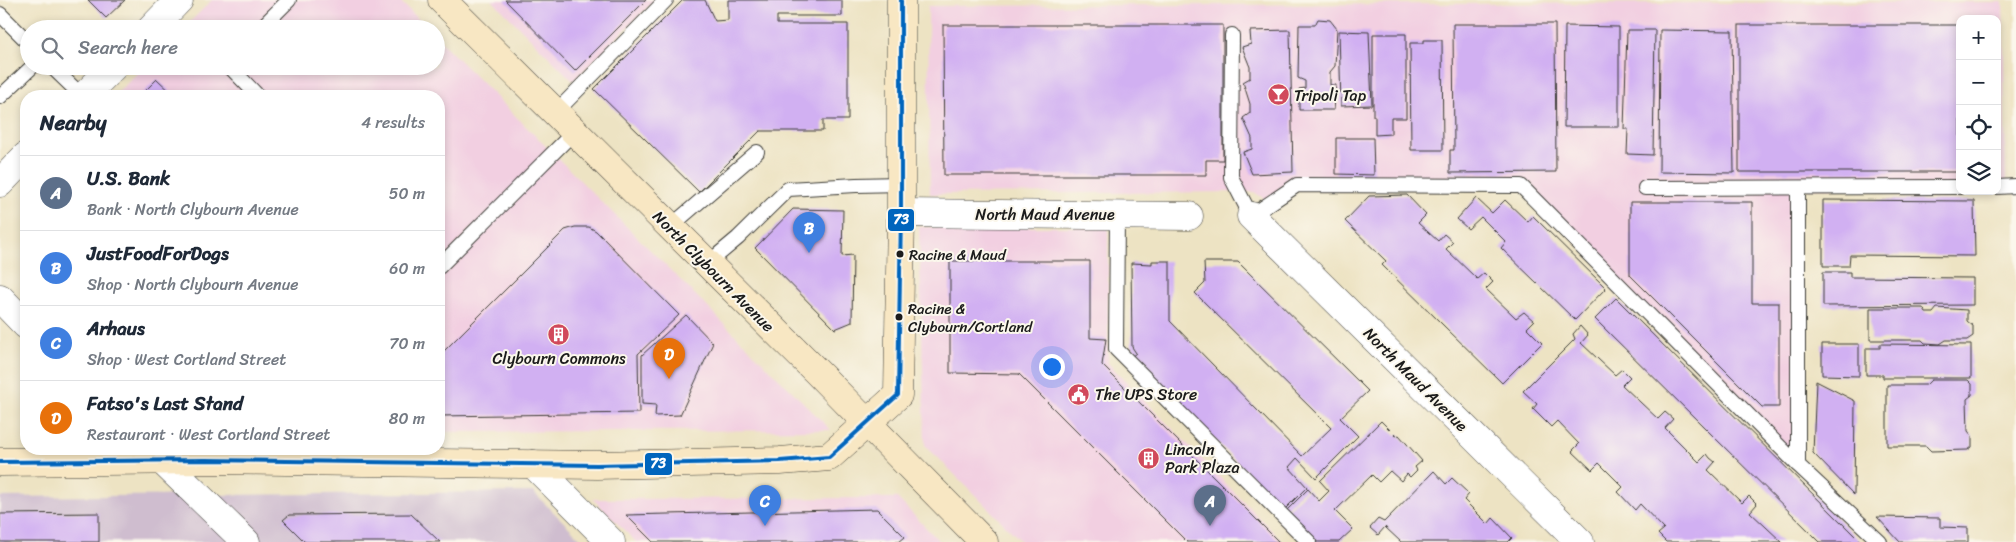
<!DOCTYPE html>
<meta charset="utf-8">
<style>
:root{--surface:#fff;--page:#f2f2f3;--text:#1f2937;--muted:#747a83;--line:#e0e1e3;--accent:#d1495b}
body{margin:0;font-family:Sriracha,sans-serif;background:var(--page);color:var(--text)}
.controls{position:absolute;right:15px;top:15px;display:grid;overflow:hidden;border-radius:10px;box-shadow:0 2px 8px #0003}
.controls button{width:45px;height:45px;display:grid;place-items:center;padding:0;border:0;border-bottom:1px solid var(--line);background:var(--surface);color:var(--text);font:25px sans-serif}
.you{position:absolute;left:1051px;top:366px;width:18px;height:18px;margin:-12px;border:4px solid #fff;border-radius:50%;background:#1a73e8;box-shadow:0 0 0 8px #1a73e833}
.badge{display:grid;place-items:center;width:32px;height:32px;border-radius:50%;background:var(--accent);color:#fff;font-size:16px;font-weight:700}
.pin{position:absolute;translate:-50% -41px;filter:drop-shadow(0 1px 2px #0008)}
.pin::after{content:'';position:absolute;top:26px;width:18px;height:15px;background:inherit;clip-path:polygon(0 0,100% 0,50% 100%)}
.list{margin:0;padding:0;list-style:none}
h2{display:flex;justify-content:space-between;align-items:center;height:65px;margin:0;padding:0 20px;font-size:21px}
h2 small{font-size:16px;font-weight:400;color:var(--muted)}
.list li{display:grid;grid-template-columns:32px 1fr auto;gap:15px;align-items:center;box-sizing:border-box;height:75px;padding:0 20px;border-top:1px solid var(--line)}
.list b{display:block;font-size:19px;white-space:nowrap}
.list p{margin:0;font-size:16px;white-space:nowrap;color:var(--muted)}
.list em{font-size:16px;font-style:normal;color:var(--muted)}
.icon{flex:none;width:28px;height:28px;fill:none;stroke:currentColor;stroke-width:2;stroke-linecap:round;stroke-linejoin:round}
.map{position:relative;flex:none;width:2016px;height:542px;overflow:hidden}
.search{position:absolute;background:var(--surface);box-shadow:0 2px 8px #0003;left:20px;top:20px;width:425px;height:55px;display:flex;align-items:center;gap:12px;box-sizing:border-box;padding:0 18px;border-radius:28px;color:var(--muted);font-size:19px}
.panel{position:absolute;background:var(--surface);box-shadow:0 2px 8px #0003;left:20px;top:90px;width:425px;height:365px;border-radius:20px}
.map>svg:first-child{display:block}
</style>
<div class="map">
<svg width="2016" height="542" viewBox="0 0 2016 542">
<rect width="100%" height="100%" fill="#fbf7ec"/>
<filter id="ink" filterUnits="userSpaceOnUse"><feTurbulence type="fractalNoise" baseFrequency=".02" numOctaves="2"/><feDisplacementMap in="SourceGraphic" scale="10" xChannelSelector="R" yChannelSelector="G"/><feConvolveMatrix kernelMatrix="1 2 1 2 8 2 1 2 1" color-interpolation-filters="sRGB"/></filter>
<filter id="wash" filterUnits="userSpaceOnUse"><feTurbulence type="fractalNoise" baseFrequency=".0096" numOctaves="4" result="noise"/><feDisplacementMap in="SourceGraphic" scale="20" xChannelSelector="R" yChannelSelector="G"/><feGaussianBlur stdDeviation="1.12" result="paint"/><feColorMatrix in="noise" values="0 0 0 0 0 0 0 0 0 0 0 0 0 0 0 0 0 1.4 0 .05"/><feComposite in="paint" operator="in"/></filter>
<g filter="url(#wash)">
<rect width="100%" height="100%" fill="#ede3c3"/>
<g fill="#f2cfe1">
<polygon points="212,0 399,0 428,29 183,29"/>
<polygon points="492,0 655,0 573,81"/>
<polygon points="2003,2 2006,186 1997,187 1997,19 1960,19 1960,187 1798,188 1798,465 1520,186 1293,188 1271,203 1254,192 930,194 928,6"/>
<polygon points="436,37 831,430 439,432 439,96 114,96 145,66 436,66"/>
<polygon points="919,227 1108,227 1108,363 1283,542 1022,542 925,445"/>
<polygon points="897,498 940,542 636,542 593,499"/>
</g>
<polygon fill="#cfbdcf" points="533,492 584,542 0,542 0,497"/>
<g id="blocks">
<g fill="#d1b0f2">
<polygon points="88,0 125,0 106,18"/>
<polygon points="505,0 646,0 575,71"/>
<polygon points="683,0 705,0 715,21 728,20 728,0 842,0 842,16 777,16 777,24 848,24 848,120 823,120 823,131 760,131 699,192 594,89"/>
<polygon points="1318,19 1330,20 1337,29 1335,66 1330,72 1330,85 1336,85 1334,110 1299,110 1299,89 1305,88 1305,81 1298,78 1299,25 1315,25"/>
<polygon points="1453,24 1555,24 1556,172 1450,173 1450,150 1454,150"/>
<polygon points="943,25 1223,25 1223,160 1206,160 1206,175 944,175"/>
<rect x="1739" y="25" width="221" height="147"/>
<polygon points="1565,26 1619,27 1619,127 1564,127"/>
<polygon points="1290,30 1293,172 1252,174 1243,152 1252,149 1252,138 1243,118 1250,113 1250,104 1243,82 1250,78 1250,67 1242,47 1251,44 1250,31"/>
<polygon points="1627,30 1655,30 1653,155 1627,154 1628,129 1624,129"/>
<polygon points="1660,30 1732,31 1734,173 1659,172"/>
<polygon points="1339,31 1369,32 1372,105 1341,106"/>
<polygon points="1373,34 1406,34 1406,118 1391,118 1391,134 1375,135 1375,116 1373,116"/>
<polygon points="1424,40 1442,40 1443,150 1411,150 1410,43 1424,43"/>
<polygon points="157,79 175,96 140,96"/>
<polygon points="1336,138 1373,138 1374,175 1336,174"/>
<polygon points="1407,195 1426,215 1418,223 1438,241 1444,234 1453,242 1446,249 1477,279 1484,273 1493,282 1486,289 1516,318 1524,312 1534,321 1527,328 1542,343 1502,383 1382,265 1386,261 1345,221 1369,196"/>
<polygon points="1476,198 1492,213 1505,200 1528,222 1533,216 1606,288 1575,320 1501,248 1506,242 1481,217 1468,229 1457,219"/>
<polygon points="1823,200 1974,201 1975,256 1850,255 1849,266 1823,266"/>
<polygon points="1630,202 1752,202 1752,303 1779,303 1779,407 1762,407 1630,275"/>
<polygon points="793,209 843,210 842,256 853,255 852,322 835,329 755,248"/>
<polygon points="575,227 589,227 596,231 679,315 638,354 639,413 439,416 439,356 565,230"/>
<polygon points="950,261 1090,261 1090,338 1106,339 1102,365 1279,542 1187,542 1019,374 950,373"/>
<polygon points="1152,261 1170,261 1170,321 1302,456 1331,428 1195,293 1205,283 1204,262 1238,262 1368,391 1340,418 1358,436 1316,478 1297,458 1289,467 1307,487 1285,509 1131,357 1136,353 1132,347 1131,263 1152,264"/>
<polygon points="1823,272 1850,272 1850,277 1973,278 1973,305 1823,306"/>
<polygon points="1616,298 1861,542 1820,542 1595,319"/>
<polygon points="1870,308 1923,308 1926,313 1933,313 1937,308 1967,310 1967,321 1973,326 1973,336 1967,340 1946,340 1940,344 1925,343 1922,340 1870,340"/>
<polygon points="686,315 713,343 680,415 655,416 656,405 642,404 642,355"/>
<polygon points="1580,326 1588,335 1581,343 1615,375 1622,369 1630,377 1622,385 1658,419 1665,412 1673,419 1665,428 1699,462 1707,454 1710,458 1715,462 1708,470 1742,503 1749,496 1757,504 1750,512 1782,542 1666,542 1658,534 1664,529 1640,504 1635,510 1618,492 1623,487 1599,463 1592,470 1572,451 1579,444 1557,421 1551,427 1533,409 1537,404 1523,391 1575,339 1573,334"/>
<polygon points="1822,344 1859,344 1859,376 1822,375"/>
<polygon points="1880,344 1971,345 1971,378 1883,378 1883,375 1866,375 1866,348 1880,348"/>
<polygon points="1931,380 1968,380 1972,384 1972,395 1967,399 1968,431 1972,436 1972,447 1968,450 1931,451 1926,446 1887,446 1887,385 1926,385"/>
<polygon points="1816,381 1855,401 1854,495 1813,453"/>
<polygon points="1381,421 1396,436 1399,435 1422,461 1415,467 1417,470 1410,477 1407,474 1401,481 1390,471 1379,482 1372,475 1335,511 1353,529 1339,542 1317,542 1286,511 1308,489 1319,501 1329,491 1320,481"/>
<polygon points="1434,471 1446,484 1452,478 1469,494 1464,500 1488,524 1493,518 1512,538 1508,542 1401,542 1385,527 1378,535 1370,528 1378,519 1384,522"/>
<polygon points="877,509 905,537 899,542 653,542 626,515"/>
<polygon points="99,513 99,542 0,542 0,514"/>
<polygon points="411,514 440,542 305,542 283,520 289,515"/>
<polygon points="1877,517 1940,518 1940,527 1968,528 1968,542 1900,542"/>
</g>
</g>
</g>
<g filter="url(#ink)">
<use href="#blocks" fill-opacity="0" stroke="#3b3a35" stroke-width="1"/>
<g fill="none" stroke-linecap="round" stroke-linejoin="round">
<defs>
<g id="service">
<polyline points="0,14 29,43"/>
<polyline points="260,29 289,0"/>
<polyline points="1232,35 1231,177 1251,216 1297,185 1521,186 1798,465 1880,542"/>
<polyline points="51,66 82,96"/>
<polyline points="229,66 258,96"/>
<polyline points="0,97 33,66"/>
<polyline points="555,113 666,0"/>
<polyline points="1997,187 2016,186"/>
<polyline points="1645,188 1960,187"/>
<polyline points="1117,214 1116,349 1309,542"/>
<polyline points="670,227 757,152"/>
<polyline points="707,264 738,238 788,189 856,185 901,184"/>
<polyline points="439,267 574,132"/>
<polyline points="1798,465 1798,188"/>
</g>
<g id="minor">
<polyline points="151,29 179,0"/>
<polyline points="84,96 114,66"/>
<polyline points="0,183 26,156"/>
<polyline points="901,213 1189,216"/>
<polyline points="1251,216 1580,542"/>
<polyline points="0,298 26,325"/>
<polyline points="150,449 246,542"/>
<polyline points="533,464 611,542"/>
</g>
<g id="secondary">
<polyline points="442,0 817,372 984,542"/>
<polyline points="0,462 205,460 597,465 780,461 829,457 898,395 901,213 901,0"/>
</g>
</defs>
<use href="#service" stroke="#3b3a35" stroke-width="16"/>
<use href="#minor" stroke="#3b3a35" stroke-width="29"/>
<use href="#secondary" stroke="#3b3a35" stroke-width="29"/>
<use href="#service" stroke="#fff" stroke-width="14"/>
<use href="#minor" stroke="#fff" stroke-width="28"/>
<use href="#secondary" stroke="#f8e7c3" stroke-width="28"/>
<defs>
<polyline id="bus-1" points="0,462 205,460 597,465 780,461 829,457 898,395 901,213 901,0"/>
</defs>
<use href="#bus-1" stroke="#fbf7ec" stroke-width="8"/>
<use href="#bus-1" stroke="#0065bd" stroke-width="4"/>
</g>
</g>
<defs>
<symbol id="bar-disc" viewBox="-11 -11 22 22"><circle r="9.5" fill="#d1495b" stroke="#fbf7ec"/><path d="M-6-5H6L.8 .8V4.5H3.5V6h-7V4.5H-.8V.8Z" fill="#fff"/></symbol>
<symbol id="building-disc" viewBox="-11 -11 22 22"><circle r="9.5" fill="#d1495b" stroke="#fbf7ec"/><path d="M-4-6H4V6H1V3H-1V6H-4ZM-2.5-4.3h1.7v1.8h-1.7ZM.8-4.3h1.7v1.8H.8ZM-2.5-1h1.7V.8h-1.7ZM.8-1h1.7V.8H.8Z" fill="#fff"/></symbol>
<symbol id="civic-disc" viewBox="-11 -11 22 22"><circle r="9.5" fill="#d1495b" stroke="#fbf7ec"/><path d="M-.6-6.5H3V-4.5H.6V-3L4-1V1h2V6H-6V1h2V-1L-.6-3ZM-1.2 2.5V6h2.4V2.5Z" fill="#fff"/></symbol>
</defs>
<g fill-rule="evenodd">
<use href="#bar-disc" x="1266" y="82" width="25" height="25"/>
<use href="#building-disc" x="546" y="322" width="25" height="25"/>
<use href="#civic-disc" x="1066" y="382" width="25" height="25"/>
<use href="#building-disc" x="1136" y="446" width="25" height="25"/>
</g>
<g fill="#1c1c1c" stroke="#fbf7ec" stroke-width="2">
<circle cx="900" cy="254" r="4.5"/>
<circle cx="899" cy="317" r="4.5"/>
</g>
<g text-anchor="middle" stroke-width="4" stroke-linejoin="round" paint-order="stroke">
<g font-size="15" fill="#1c1c1c" stroke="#fbf7ec" text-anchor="start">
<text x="909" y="260">Racine &amp; Maud</text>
<text x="908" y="314">Racine &amp;<tspan x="908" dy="18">Clybourn/Cortland</tspan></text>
</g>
<g font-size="16" fill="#1c1c1c" stroke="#fbf7ec" text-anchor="start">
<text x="1294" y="101">Tripoli Tap</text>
<text x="559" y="364" text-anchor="middle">Clybourn Commons</text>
<text x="1095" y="400">The UPS Store</text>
<text x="1165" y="455">Lincoln<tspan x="1165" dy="18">Park Plaza</tspan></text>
</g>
<g font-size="16" fill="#1c1c1c" stroke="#fbf7ec">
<text x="1045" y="220">North Maud Avenue</text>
<text transform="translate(714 271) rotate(45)" y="6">North Clybourn Avenue</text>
<text transform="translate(1416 379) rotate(45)" y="6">North Maud Avenue</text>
</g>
</g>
<g stroke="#fbf7ec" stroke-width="2">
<rect x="887" y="208" width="28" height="24" rx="5" fill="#0065bd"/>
<rect x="644" y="452" width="29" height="24" rx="5" fill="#0065bd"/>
</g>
<g font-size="14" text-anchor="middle" font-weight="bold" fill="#fff">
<text x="901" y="224">73</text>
<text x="658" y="468">73</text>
</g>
</svg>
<div class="controls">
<button>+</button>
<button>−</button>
<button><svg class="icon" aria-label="locate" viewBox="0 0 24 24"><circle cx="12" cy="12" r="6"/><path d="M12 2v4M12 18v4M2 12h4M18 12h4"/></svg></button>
<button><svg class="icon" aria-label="layers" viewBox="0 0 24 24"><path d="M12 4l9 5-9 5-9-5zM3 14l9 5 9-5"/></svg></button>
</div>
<div class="you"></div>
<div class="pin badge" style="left:1210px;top:526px;background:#5c6f8a">A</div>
<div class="pin badge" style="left:809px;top:253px;background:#3f7fe0">B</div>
<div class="pin badge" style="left:765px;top:526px;background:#3f7fe0">C</div>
<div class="pin badge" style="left:669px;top:379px;background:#e8710a">D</div>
<div class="search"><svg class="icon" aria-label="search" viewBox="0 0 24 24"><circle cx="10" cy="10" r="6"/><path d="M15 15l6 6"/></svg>Search here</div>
<section class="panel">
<h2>Nearby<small>4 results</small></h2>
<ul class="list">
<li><span class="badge" style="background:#5c6f8a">A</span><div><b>U.S. Bank</b><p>Bank · North Clybourn Avenue</p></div><em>50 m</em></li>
<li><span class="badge" style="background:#3f7fe0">B</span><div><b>JustFoodForDogs</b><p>Shop · North Clybourn Avenue</p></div><em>60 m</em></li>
<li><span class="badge" style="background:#3f7fe0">C</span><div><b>Arhaus</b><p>Shop · West Cortland Street</p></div><em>70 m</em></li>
<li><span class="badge" style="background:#e8710a">D</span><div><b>Fatso's Last Stand</b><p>Restaurant · West Cortland Street</p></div><em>80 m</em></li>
</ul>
</section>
</div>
